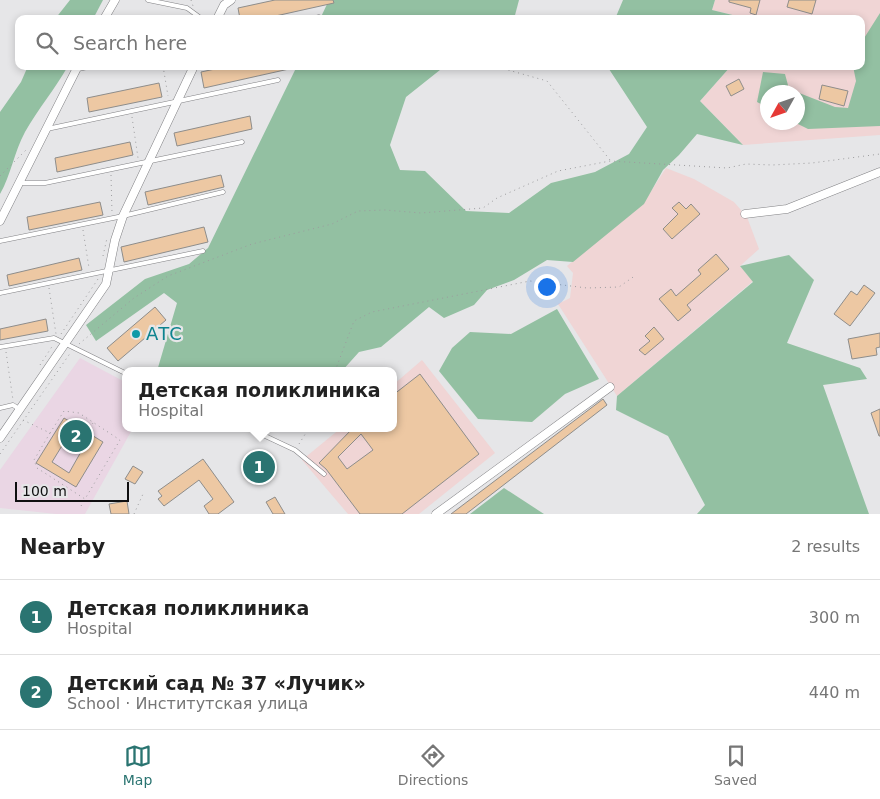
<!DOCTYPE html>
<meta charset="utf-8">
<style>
:root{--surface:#fff;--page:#f6f6f6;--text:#222;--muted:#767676;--line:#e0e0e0;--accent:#2a7471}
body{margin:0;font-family:"DejaVu Sans",sans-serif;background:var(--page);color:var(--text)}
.compass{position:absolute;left:760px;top:85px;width:45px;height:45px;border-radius:50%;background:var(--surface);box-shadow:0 2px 8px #0003;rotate:230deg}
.scale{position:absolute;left:15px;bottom:12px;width:114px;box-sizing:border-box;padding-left:5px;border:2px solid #0f0f10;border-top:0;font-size:14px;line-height:18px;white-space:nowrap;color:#0f0f10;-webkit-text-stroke:4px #e6e6e8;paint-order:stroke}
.you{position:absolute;left:546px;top:286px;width:18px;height:18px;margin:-12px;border:4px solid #fff;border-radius:50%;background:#1a73e8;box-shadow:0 0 0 8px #1a73e833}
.badge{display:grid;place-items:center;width:32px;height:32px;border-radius:50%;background:var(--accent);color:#fff;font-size:16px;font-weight:700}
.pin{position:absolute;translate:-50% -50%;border:2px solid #fff;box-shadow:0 1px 5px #0006}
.popup{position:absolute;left:122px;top:367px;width:275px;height:65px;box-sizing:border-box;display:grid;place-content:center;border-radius:10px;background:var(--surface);filter:drop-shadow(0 1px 4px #0005);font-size:16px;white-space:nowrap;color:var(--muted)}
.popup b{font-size:19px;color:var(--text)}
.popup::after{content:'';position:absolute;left:50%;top:100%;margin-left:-10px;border:10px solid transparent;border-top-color:var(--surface)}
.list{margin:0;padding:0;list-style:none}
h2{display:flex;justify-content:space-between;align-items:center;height:65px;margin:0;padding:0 20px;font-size:21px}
h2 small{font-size:16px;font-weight:400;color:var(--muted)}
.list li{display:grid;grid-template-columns:32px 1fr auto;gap:15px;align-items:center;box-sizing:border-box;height:75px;padding:0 20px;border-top:1px solid var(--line)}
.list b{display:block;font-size:19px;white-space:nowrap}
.list p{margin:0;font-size:16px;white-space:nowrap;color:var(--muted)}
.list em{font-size:16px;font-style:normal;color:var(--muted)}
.icon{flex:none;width:28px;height:28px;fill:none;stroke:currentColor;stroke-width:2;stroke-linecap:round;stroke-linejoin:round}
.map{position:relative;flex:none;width:880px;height:514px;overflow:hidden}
.search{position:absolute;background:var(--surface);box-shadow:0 2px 8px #0003;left:15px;right:15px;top:15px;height:55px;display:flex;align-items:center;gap:12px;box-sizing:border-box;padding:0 18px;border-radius:10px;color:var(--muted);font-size:19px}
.sheet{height:215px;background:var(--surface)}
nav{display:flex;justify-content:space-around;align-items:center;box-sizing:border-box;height:70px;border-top:1px solid var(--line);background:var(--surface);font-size:14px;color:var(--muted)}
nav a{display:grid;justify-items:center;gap:2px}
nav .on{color:var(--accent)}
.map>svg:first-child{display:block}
</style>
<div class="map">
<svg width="880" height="514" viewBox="0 0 880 514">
<rect width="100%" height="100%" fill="#e6e6e8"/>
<g fill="#f0d5d5" fill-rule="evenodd">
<path d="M715,0H880V135L743,145L700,101L731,66H861V19H749L712,10ZM768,92H798V122H768Z"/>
<polygon points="666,168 694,179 734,202 747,217 759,249 740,266 753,281 617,396 558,304 570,298 573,273 567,266 644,202"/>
<polygon points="422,360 495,453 419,514 348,514 302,460 341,428 393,428 393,385"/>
</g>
<polygon fill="#ead6e4" points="80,358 125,382 125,428 133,428 85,514 56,514 0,508 0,470"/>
<g fill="#93c0a2">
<polygon points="70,0 103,0 93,19 55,19"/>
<polygon points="329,0 519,0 514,19 320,19"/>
<polygon points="623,0 715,0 712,10 749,19 615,19"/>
<polygon points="880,13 880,126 808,129 796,123 798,92 768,92 767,107 757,102 763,72 785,74 789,89 835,107 848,108 856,81 853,66 861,66 861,43"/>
<path d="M28,66H68C55,89 38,109 25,132C14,152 11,175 0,194V112L21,82Z"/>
<polygon points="297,66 445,66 406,97 390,145 400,170 425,171 466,211 509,213 551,183 595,172 629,154 647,127 607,66 731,66 700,101 743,145 697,134 679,155 663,170 644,204 573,262 547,260 514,280 487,290 474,305 444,318 429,307 381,347 359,352 342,371 157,371 177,303 164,293 96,341 86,325 145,279 189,264 208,248"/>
<polygon points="789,255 814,280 787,343 860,368 867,379 823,385 869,514 697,514 705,505 668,436 616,410 617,396 753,282 740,266"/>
<polygon points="557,309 599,379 565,394 532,422 478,419 439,371 452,348 470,332 511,334"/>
<polygon points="504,488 544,514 470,514"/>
</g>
<g fill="#edc8a3" stroke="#8e8d8b" fill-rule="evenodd">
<polygon points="275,0 333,0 334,3 262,19 240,19 238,8"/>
<polygon points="729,0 760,0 756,15 750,13 751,8 729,2"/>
<polygon points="789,0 816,0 812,14 787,7"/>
<polygon points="229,66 289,66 289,69 204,88 201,72"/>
<polygon points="739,79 744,89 731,96 726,86"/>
<polygon points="159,83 162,97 89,112 87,98"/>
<polygon points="822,85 848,91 844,106 819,99"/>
<polygon points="250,116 252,129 177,146 174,133"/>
<polygon points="130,142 133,155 57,172 55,158"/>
<polygon points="221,175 224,187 148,205 145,192"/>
<polygon points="100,202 103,215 29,230 27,217"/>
<polygon points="679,202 686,209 691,204 700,214 672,239 663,229 678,214 672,208"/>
<polygon points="204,227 208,242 124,262 121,247"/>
<polygon points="716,254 729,269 687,305 691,310 678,321 659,299 671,289 676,296 701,274 698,270"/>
<polygon points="79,258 82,270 9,286 7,275"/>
<polygon points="864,285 875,293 850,326 834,314 851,291 857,295"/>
<polygon points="155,307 166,320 118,361 107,348"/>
<polygon points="46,319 48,331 0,340 0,329"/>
<polygon points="654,327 664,339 645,355 639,350 650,341 645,336"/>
<polygon points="880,333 880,347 876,348 877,355 852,359 848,339"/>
<path d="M420,374L479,454L402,514H360L326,469L319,463L353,428H393V395ZM361,434L373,450L347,469L338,457Z"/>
<polygon points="603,399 607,405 466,514 451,514"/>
<polygon points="880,409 880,436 879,436 871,413"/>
<path d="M64,418L103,442L76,487L36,463ZM71,431L87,441L69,473L52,462Z"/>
<polygon points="257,453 272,473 260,482 245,462"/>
<polygon points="203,459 234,502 218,514 209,514 204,506 213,499 199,480 164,506 158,499 162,496 158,491"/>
<polygon points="133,466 143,472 135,484 125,479"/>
<polygon points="275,497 285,514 273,514 266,502"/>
<polygon points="127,501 129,514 111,514 109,504"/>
</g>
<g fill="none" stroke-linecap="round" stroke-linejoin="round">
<defs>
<g id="lane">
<polyline points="148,0 187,8 202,19"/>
<polyline points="312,19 319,17"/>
<polyline points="78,69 93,66"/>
<polyline points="47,129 278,80"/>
<polyline points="21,183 45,183 242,142"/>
<polyline points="0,241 123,216 223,192"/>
<polyline points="0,293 203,251"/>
<polyline points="0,347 54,338 125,373"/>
<polyline points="0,408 13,405 19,409"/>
<polyline points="248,428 295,450 324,474"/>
</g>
<g id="street">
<polyline points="104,19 115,0"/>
<polyline points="217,19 224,5 231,0"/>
<polyline points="745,214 787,209 880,172"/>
<polyline points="0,221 78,66"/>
<polyline points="0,438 106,284 115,240 123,216 194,66"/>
<polyline points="436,514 610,387"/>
</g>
</defs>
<use href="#lane" stroke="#828285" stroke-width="5"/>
<use href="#street" stroke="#828285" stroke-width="9"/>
<g stroke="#9c9c9e" stroke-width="1" stroke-dasharray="1 4" stroke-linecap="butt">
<polyline points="191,0 193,6"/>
<polyline points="163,66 168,96"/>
<polyline points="494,66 547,81 610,160"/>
<polyline points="132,117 138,158"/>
<polyline points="111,175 112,213"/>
<polyline points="0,176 27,149"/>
<polyline points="83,230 89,268"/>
<polyline points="103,256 107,238"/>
<polyline points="49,288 56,334"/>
<polyline points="61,334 98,279"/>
<polyline points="79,344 134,298 168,276 252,244 332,224 358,211 385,210 421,213 483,208 497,198 558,171 610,161 727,168 746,164 772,165 812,163 880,154"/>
<polyline points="6,352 13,400"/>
<polyline points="40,365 53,345"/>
<polyline points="335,371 354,321 372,312 530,281 587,288 619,287 636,275"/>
<polyline points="23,420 50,433 34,460 37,468 85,499 120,440 79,413 64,411 50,433"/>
<polyline points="87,432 93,423"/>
<polyline points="299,444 309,428"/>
<polyline points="0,454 71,352"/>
<polyline points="81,506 85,500"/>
<polyline points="134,514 143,494"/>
</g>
<use href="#lane" stroke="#fff" stroke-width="4"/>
<use href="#street" stroke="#fff" stroke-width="8"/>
</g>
<circle fill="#0f9aa8" stroke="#e6e6e8" stroke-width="2" cx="136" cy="334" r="5"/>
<g text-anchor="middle" stroke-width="4.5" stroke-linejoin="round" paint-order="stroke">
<g font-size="18" fill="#0d838f" stroke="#e6e6e8" text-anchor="start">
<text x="146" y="340">АТС</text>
</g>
</g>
</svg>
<svg class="compass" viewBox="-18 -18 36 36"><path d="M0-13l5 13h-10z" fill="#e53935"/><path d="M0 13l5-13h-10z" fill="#767676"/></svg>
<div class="scale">100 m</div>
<div class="you"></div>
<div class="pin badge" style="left:259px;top:467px">1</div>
<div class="popup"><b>Детская поликлиника</b>Hospital</div>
<div class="pin badge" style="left:76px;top:436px">2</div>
<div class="search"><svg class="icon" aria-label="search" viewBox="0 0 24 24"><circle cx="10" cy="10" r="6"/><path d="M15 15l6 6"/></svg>Search here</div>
</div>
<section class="sheet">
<h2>Nearby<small>2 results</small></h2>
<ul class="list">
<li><span class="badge">1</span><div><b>Детская поликлиника</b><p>Hospital</p></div><em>300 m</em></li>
<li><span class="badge">2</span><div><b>Детский сад № 37 «Лучик»</b><p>School · Институтская улица</p></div><em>440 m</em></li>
</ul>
</section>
<nav>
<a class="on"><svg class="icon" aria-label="map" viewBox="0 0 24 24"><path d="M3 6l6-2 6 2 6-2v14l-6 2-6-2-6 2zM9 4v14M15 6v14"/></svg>Map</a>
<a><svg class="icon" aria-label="directions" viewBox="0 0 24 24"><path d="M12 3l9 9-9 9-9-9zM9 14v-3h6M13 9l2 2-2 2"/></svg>Directions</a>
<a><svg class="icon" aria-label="saved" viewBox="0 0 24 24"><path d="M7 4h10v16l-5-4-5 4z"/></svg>Saved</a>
</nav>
